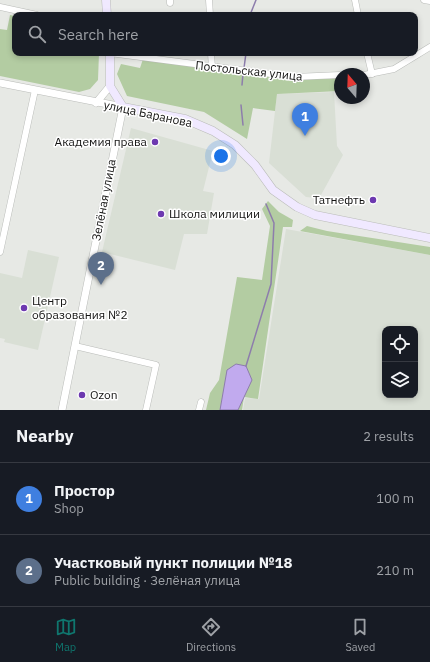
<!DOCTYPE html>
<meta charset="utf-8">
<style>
:root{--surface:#171b24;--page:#20242c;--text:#f1f3f6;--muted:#9ea1a6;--line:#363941;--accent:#0f766e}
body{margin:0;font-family:"IBM Plex Sans",sans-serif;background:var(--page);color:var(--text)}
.controls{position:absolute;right:12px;bottom:12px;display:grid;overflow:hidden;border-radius:8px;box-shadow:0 2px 6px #0003}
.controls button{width:36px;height:36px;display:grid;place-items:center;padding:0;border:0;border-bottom:1px solid var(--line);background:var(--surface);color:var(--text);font:20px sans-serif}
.compass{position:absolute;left:334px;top:68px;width:36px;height:36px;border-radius:50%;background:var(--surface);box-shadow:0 2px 6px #0003;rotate:341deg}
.you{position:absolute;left:221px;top:156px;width:14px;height:14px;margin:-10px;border:3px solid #fff;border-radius:50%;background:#1a73e8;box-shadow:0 0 0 6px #1a73e833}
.badge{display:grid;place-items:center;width:26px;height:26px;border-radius:50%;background:var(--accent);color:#fff;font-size:13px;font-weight:700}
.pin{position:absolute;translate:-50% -33px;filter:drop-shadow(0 1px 2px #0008)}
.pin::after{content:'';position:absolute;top:21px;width:14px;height:12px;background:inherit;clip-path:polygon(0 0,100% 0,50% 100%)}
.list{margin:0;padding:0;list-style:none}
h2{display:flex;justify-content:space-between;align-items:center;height:52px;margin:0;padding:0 16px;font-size:17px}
h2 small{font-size:13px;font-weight:400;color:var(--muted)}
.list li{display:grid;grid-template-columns:26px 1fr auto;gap:12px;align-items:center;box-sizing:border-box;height:72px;padding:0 16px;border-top:1px solid var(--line)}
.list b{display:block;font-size:15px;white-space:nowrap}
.list p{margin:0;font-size:13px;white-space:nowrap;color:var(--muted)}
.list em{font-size:13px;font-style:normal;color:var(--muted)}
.icon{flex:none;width:22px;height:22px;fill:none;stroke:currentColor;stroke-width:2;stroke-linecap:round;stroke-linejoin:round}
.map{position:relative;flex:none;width:430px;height:410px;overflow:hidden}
.search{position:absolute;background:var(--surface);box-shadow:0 2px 6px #0003;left:12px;right:12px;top:12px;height:44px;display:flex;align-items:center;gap:10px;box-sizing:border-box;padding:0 14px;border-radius:8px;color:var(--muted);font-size:15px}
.sheet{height:196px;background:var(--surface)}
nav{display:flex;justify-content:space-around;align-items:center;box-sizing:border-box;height:56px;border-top:1px solid var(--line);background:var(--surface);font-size:11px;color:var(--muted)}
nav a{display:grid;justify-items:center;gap:2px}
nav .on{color:var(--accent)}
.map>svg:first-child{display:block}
</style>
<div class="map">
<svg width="430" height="410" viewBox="0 0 430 410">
<rect width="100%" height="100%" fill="#e7e9e5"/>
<g fill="#d9dfd5" fill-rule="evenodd">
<polygon points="334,92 337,146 343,155 321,195 316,198 306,197 269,163 277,94"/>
<polygon points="131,128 213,151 203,191 214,193 207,234 184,234 175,270 102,252"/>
<path d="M286,229L430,255V410H243L245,398L259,399ZM385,329H415V395H385Z"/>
<polygon points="28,250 59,257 38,350 4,342 5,339 0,338 0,273 22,278"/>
</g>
<g fill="#b3cca2">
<polygon points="10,15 15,16 15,53 99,53 98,80 90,89 79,92 0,76 0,29 7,30"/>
<polygon points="143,59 259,74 340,78 340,91 277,94 275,111 253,108 247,139 204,112 127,96 117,74 121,64 140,68"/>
<polygon points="268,201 279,212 293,220 292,227 283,227 258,399 244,397 242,410 206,410 210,393 219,380 237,277 262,280 270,226 262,209"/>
<polygon points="307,226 327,231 430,247 430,255 300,231"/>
</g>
<polygon fill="#c1aaee" stroke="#8d7dac" points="236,364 246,366 252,380 238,410 220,410 227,370"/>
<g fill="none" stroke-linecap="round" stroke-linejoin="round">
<g stroke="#8d7dac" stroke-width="1.5">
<polyline points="250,15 256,0"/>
<polyline points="244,68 246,53"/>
<polyline points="242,85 243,74"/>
<polyline points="241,105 243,125"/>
<polyline points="246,366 271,284 274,223 266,204"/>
</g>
<defs>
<g id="minor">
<polyline points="170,0 170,3"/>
<polyline points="209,0 210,15"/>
<polyline points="355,0 358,15"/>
<polyline points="424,0 430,1"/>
<polyline points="0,7 37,15"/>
<polyline points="110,53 294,77 340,75"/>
<polyline points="211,53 212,68"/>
<polyline points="367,53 372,74"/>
<polyline points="364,75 394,69 430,47"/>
<polyline points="0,252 35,90"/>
<polyline points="75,346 156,365 146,410"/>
<polyline points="199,410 201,402"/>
</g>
<g id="tertiary">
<polyline points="0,83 123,107 62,410"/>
<polyline points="96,103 110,86"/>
</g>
<g id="secondary">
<polyline points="106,0 107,15"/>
<polyline points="110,53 110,86 123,107 185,119 213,131 235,145 255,165 273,190 297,207 315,215 430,238"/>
</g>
</defs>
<use href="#minor" stroke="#babcb9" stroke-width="7"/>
<use href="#tertiary" stroke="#babcb9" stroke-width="8"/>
<use href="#secondary" stroke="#babcb9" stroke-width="9"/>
<use href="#minor" stroke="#fff" stroke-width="6"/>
<use href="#tertiary" stroke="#fff" stroke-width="7"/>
<use href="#secondary" stroke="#f0e9ff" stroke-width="8"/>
</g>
<g fill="#6d39b0" stroke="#fff" stroke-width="1.5">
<circle cx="155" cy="142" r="4"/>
<circle cx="373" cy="200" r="4"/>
<circle cx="161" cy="214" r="4"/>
<circle cx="24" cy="308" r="4"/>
<circle cx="82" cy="395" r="4"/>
</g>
<g text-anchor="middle" stroke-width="3" stroke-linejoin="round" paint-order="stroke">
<g font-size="12" fill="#141413" stroke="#fff">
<text transform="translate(249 71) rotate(6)" y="4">Постольская улица</text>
<text transform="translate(148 114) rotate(12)" y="4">улица Баранова</text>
<text transform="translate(104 200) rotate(-79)" y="4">Зелёная улица</text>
</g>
<g font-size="12" fill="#141413" stroke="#fff" text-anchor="start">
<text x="147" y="146" text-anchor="end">Академия права</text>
<text x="365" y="204" text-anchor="end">Татнефть</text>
<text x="169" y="218">Школа милиции</text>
<text x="32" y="305">Центр<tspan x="32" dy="14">образования №2</tspan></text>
<text x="90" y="399">Ozon</text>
</g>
</g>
</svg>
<div class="controls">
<button><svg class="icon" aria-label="locate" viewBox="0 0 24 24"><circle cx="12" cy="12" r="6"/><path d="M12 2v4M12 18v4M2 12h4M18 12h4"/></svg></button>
<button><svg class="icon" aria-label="layers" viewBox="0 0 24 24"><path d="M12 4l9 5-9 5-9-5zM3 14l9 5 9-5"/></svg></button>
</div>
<svg class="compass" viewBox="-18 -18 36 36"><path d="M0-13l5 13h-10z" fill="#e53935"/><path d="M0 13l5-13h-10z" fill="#9ea1a6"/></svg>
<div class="you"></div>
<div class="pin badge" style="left:305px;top:136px;background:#3f7fe0">1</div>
<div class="pin badge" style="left:101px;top:285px;background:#5c6f8a">2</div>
<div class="search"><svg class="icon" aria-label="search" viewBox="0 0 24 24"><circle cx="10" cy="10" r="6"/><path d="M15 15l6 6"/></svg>Search here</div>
</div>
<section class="sheet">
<h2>Nearby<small>2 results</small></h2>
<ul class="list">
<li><span class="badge" style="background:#3f7fe0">1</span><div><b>Простор</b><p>Shop</p></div><em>100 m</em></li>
<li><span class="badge" style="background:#5c6f8a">2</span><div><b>Участковый пункт полиции №18</b><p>Public building · Зелёная улица</p></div><em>210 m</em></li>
</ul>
</section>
<nav>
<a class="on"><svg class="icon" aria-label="map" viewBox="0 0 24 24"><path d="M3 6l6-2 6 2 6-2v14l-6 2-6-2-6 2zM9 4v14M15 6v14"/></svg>Map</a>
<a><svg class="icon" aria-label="directions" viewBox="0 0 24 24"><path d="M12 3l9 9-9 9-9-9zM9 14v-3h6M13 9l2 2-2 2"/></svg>Directions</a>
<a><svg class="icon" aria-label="saved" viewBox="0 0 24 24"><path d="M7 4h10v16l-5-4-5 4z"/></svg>Saved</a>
</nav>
